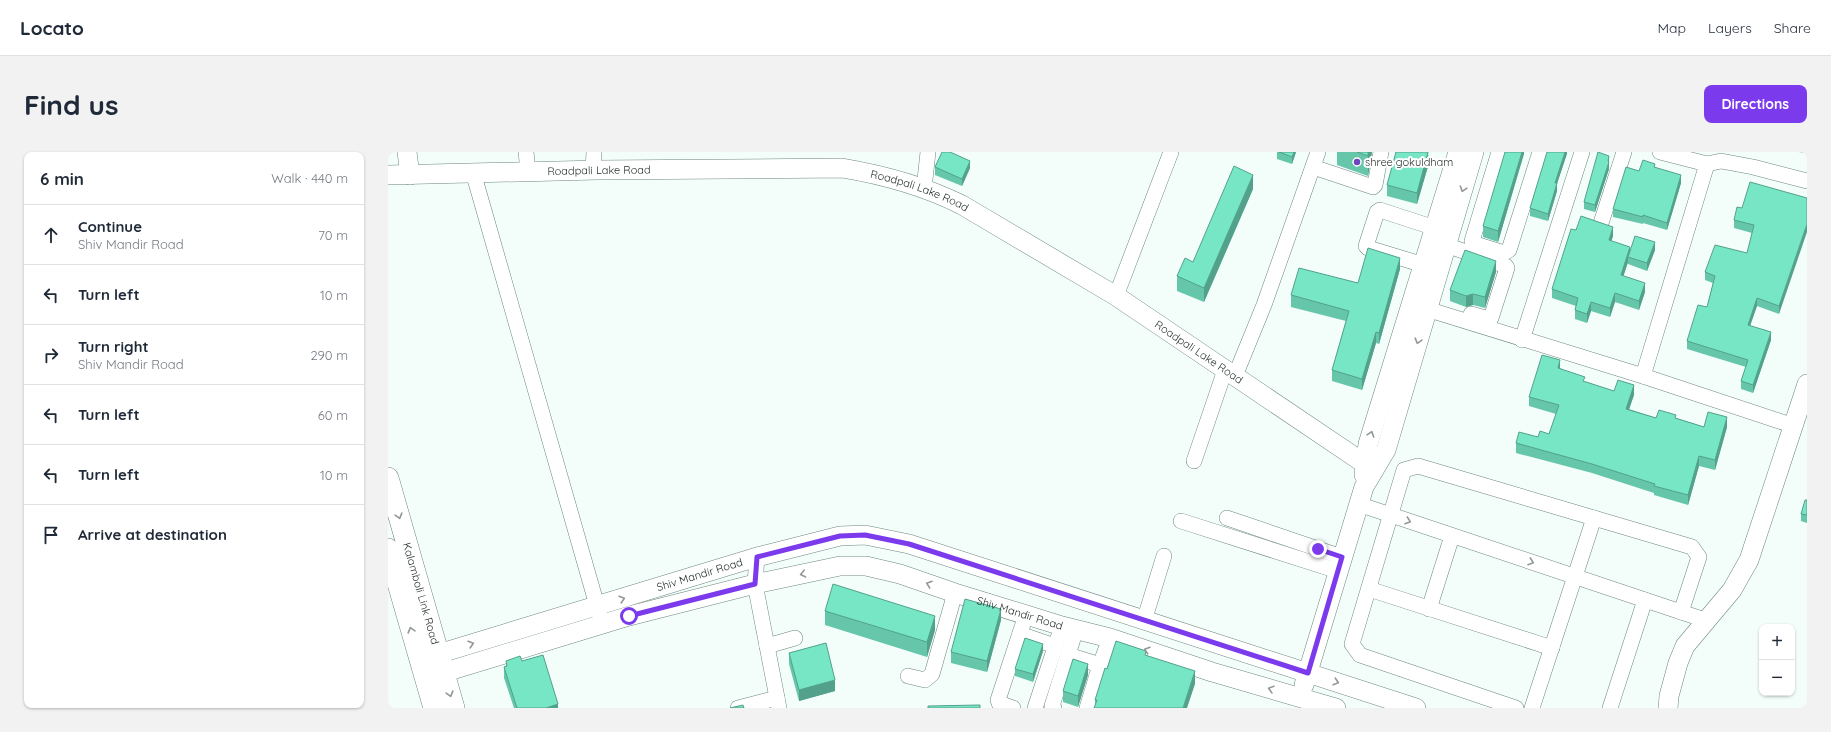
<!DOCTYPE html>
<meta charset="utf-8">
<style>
:root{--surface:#fff;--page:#f2f2f3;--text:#1f2937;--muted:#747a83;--line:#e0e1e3;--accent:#7c3aed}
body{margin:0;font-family:Quicksand,sans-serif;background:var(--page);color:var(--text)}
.controls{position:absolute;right:12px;bottom:12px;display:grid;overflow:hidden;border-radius:8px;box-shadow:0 1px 3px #0004}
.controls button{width:36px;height:36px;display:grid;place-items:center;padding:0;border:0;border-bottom:1px solid var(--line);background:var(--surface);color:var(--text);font:20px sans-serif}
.stop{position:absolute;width:12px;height:12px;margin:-9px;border:3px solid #7c3aed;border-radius:50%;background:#fff}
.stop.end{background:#7c3aed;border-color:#fff;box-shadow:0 1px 4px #0008}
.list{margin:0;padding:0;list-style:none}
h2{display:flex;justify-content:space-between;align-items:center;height:52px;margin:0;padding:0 16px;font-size:17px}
h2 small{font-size:13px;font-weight:400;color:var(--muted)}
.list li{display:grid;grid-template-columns:26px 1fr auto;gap:12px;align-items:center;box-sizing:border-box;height:60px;padding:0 16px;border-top:1px solid var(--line)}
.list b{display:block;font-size:15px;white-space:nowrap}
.list p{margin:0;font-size:13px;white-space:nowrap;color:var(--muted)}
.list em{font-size:13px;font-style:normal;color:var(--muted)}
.icon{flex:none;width:22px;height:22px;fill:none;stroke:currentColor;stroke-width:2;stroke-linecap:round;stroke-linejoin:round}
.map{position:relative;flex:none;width:1419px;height:556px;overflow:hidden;border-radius:8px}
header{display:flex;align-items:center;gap:24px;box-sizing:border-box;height:56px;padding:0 20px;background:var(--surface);border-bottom:1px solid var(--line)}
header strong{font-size:19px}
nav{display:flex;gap:22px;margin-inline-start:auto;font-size:14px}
.intro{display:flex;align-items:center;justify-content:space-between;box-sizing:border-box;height:96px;padding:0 24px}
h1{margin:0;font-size:28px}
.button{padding:10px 18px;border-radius:8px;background:var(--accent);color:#fff;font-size:14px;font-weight:700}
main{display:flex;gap:24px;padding:0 24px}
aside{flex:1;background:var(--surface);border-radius:8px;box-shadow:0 1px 3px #0004}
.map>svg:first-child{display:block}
</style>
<header>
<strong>Locato</strong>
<nav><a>Map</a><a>Layers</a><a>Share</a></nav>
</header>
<div class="intro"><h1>Find us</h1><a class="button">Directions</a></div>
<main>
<aside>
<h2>6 min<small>Walk · 440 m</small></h2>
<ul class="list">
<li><svg class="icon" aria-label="ahead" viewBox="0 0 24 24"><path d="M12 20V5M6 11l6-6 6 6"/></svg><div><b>Continue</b><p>Shiv Mandir Road</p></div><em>70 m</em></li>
<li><svg class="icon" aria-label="left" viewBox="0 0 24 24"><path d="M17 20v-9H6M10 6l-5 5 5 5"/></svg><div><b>Turn left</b></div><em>10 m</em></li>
<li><svg class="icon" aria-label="right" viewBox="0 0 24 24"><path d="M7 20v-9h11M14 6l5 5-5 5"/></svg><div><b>Turn right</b><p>Shiv Mandir Road</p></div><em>290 m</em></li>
<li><svg class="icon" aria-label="left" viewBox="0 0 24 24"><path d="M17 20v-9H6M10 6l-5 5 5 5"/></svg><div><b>Turn left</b></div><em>60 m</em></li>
<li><svg class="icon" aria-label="left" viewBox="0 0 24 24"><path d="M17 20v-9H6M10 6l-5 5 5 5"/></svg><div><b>Turn left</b></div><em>10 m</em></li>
<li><svg class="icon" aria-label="arrive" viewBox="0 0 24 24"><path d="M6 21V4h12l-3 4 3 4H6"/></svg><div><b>Arrive at destination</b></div></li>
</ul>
</aside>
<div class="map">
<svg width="1419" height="556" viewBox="0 0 1419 556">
<rect width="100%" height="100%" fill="#f3fefa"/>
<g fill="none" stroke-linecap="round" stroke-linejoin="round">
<defs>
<g id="minor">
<polyline points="138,0 140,19"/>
<polyline points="1111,0 1084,89 1087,92 1116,101 1121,98 1152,0"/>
<polyline points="1272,0 1319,12 1333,9 1365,15 1419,29"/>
<polyline points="925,15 985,35 987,33 993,0"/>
<polyline points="205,18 206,0"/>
<polyline points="85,20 212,464"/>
<polyline points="536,37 540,0"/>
<polyline points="1213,71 1236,0"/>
<polyline points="1058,93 1118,114 1119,116 1103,166 1101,167 1083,162"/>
<polyline points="1036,113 980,96 978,94 989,60 992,58 1047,76"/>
<polyline points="728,144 783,0"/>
<polyline points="1029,154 1255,224 1406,274"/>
<polyline points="1134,188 1194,0"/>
<polyline points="847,224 876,153 930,0"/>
<polyline points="1255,224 1319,12"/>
<polyline points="806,309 837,218"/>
<polyline points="970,352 1317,468"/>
<polyline points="839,366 954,405"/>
<polyline points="793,369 950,419"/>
<polyline points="369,405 367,432 391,556"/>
<polyline points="981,437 1164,496"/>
<polyline points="1041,457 1064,384"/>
<polyline points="756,469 776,404"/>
<polyline points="632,482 667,494"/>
<polyline points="379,494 407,486"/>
<polyline points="680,503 712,513"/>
<polyline points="520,524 537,528 544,522 567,441"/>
<polyline points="350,556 389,546"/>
<polyline points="625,556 611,551 610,548 638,463"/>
<polyline points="647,556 674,474"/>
<polyline points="666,556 664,554 688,477"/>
<polyline points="699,556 712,513 722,486"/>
<polyline points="1128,556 972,503 964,492 1016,318 1030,314 1304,395 1311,405 1293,460"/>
<polyline points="1144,556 1206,366"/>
<polyline points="1222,556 1257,448"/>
</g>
<g id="tertiary">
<polyline points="19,0 22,23"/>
<path id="s1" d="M0,23L209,18L454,16C496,23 536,34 574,53L728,144L986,318"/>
<polyline points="976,323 980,292 1070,0"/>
<path id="s2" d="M37,506L369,405L452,384L477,383L521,392L1028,556"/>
<path id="s3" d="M41,525L241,464L367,432L452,414H478L512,422L567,441L674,474L722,486L824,520L948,556"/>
<polyline points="916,533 976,335 998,298 1086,0"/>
<polyline points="1280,556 1281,544 1290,511 1297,494 1344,438 1361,408 1419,232"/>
</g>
<g id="secondary">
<path id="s4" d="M0,326L66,556"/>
<polyline points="0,397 46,556"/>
</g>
</defs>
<use href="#minor" stroke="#6e877e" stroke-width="16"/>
<use href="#tertiary" stroke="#6e877e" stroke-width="20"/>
<use href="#secondary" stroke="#6e877e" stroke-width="22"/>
<use href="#minor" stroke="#fff" stroke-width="15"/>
<use href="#tertiary" stroke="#fff" stroke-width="19"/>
<use href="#secondary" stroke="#fff" stroke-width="21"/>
</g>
<g fill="#66c6a9">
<polygon points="889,0 908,0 904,12 889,7"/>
<polygon points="949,0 984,0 980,24 949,13"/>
<polygon points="1136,0 1110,90 1095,85 1095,74"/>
<polygon points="1179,0 1169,31 1169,39 1160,69 1142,64 1142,56"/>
<polygon points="1411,0 1419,0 1419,2"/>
<polygon points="1221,4 1221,17 1207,60 1196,57 1196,50"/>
<polygon points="1041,11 1029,52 999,44 999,33"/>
<polygon points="547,15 582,16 574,34 547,23"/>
<polygon points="1267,15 1293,31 1279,78 1255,71 1255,72 1225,65 1225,57 1251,19"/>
<polygon points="865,37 816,150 789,139 789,124 805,110"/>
<polygon points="1419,46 1391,162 1369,154 1362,173 1383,188 1365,241 1353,237 1353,229 1358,215 1299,197 1299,189 1319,155 1325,131 1317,128 1317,120 1359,101 1364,81 1346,76 1346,68 1354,56"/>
<polygon points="1188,78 1225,84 1223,89 1242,98 1267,98 1259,119 1240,112 1240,110 1235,124 1257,140 1251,158 1227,150 1222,165 1203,159 1199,171 1187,167 1187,158 1188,154 1164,146 1164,137"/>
<polygon points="1012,117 991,192 988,191 974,238 944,229 944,218 958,169 903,155 903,143 970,131"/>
<polygon points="1108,120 1097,156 1085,153 1078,155 1062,149 1062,138"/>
<polygon points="1172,216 1197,230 1226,239 1246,243 1241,257 1268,266 1288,266 1316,275 1339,275 1327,318 1311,314 1300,353 1266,343 1266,341 1204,321 1128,301 1128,291 1161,282 1168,262 1141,254 1141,245"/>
<polygon points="1419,348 1419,371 1413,369 1413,362"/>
<polygon points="437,459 547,478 539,505 437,473"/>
<polygon points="613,468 599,520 563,511 563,500"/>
<polygon points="655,499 645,530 627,524 627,517"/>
<polygon points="401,501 447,539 411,549 401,512"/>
<polygon points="758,503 807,532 707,555 707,548 719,517"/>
<polygon points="118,509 134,509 170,556 126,556 116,526 116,515 118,514"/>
<polygon points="700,523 690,555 675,550 675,539"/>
</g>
<g fill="#53a18a">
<polygon points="906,0 908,0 904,12 904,5"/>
<polygon points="980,0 984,0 980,24"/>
<polygon points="1040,0 1041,11 1029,52 1029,41"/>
<polygon points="1134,0 1136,0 1136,2 1110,90 1110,79"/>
<polygon points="1177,0 1179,0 1179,2 1167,38 1167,31"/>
<polygon points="1221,4 1221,17 1207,60 1207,53"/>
<polygon points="582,9 582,16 574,34 574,27"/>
<polygon points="865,23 865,37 816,150 816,136"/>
<polygon points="1293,23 1293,31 1279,78 1279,71"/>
<polygon points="1169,31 1169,39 1160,69 1160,62"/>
<polygon points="1419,72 1419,80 1391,162 1391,154"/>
<polygon points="1225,75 1225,84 1221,97 1221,88"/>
<polygon points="1267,90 1267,98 1259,119 1259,111"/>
<polygon points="1242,95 1242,104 1240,105 1240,110 1233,132 1233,123"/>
<polygon points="1012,106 1012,117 991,192 991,181"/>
<polygon points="1108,109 1108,120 1097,156 1097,145"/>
<polygon points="1257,131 1257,140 1251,158 1251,149"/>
<polygon points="1227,141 1227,150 1222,165 1222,156"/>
<polygon points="1085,142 1085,153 1078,155 1078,144"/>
<polygon points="1369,146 1369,154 1360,180 1360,173"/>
<polygon points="1203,150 1203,159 1199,171 1199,162"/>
<polygon points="988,180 988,191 974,238 974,227"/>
<polygon points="1383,180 1383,188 1365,241 1365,233"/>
<polygon points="1172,208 1172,218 1170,216"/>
<polygon points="1246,233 1246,243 1238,266 1238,257"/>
<polygon points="1339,265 1339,275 1327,318 1327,308"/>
<polygon points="1311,304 1311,314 1300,353 1300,343"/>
<polygon points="613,457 613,468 599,520 599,509"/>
<polygon points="547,464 547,478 539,505 539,490"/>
<polygon points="655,492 655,499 645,530 645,522"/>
<polygon points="700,512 700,523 690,555 690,544"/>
<polygon points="807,519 807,532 799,556 795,556"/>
<polygon points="447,528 447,539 411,549 411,538"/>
<polygon points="170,552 170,556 158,556"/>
</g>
<g fill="#77e6c5" stroke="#53a18a">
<polygon points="554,0 562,0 582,9 574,27 547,15"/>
<polygon points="891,0 906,0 904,5"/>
<polygon points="969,0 980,0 980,4"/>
<polygon points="1008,0 1040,0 1029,41 999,33"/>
<polygon points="1117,0 1134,0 1110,79 1095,74"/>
<polygon points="1159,0 1177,0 1167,31 1169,31 1160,62 1142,56"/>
<polygon points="1210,0 1221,4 1220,9 1221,10 1207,53 1196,50"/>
<polygon points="1255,8 1267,12 1266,15 1293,23 1279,71 1255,63 1255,65 1225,57 1238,15 1251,19"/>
<polygon points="846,14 865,23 816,136 789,124 797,106 805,110"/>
<polygon points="1362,30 1419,46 1419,72 1391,154 1369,146 1360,173 1383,180 1365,233 1353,229 1360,208 1299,189 1310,153 1319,155 1327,124 1317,120 1327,93 1359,101 1366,73 1346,68 1349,55 1354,56"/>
<polygon points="1193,64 1225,75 1221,88 1242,95 1233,123 1257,131 1251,149 1227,141 1222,156 1203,150 1199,162 1187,158 1190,146 1164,137 1183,77 1188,78"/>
<polygon points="1247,84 1267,90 1259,111 1240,105"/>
<polygon points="980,96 1012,106 991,181 988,180 974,227 944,218 961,159 903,143 911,116 970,131"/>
<polygon points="1077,98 1108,109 1097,145 1085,142 1078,144 1062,138"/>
<polygon points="1154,203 1172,208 1170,216 1197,225 1195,229 1226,239 1230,228 1246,233 1238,257 1268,266 1271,258 1288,263 1287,266 1316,275 1320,260 1339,265 1327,308 1311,304 1300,343 1266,334 1267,332 1204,312 1128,291 1131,280 1150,285 1152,279 1161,282 1171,253 1141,245"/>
<polygon points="1417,348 1419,348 1419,363 1413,362"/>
<polygon points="445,432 547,464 539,490 437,459"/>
<polygon points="577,447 613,457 599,509 563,500"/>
<polygon points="637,486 655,492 645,522 627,517"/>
<polygon points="728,489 758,499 757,503 807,519 795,556 706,556 709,548 707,548 717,516 719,517"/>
<polygon points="438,491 447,528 411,538 401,501"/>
<polygon points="155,503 170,552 158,556 129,556 116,515 119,514 118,509 132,504 134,509"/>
<polygon points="685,507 700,512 690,544 675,539"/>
<polygon points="355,553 356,556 342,556"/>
<polygon points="592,553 592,556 540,556 540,554"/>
</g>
<defs><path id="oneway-chevron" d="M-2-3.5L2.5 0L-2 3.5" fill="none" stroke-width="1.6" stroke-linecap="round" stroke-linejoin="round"/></defs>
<g stroke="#939896">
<use href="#oneway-chevron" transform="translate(1075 37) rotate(107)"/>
<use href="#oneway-chevron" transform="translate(1030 189) rotate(106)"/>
<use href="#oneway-chevron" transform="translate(983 282) rotate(-72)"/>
<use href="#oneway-chevron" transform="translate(11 364) rotate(74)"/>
<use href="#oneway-chevron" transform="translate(1020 369) rotate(19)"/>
<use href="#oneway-chevron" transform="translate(1143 410) rotate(19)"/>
<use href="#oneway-chevron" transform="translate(415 422) rotate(168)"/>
<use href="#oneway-chevron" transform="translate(541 432) rotate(-161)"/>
<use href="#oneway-chevron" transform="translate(234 447) rotate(-17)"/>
<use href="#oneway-chevron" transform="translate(23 478) rotate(-106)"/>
<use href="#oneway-chevron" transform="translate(83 492) rotate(-17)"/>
<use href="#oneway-chevron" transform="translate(759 498) rotate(-162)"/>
<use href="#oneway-chevron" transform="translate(948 530) rotate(18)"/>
<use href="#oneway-chevron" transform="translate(883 537) rotate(-164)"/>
<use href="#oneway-chevron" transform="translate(62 542) rotate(74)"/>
</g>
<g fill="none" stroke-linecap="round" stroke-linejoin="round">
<polyline stroke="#7c3aed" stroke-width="5" points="241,464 367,432 369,405 452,384 477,383 521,392 920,521 954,405 930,397"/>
</g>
<circle fill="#6e45be" stroke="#fff" stroke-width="1.5" cx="969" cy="10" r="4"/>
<g text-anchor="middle" stroke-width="4" stroke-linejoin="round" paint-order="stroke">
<g font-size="11" fill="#27312d" stroke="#fff" text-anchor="start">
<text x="977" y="14">shree gokuldham</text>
</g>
<g font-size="11" fill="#27312d" stroke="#fff">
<text dy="4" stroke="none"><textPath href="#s1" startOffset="211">Roadpali Lake Road</textPath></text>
<text dy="4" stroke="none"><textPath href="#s1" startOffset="535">Roadpali Lake Road</textPath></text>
<text dy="4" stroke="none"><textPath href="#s1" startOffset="859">Roadpali Lake Road</textPath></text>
<text dy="4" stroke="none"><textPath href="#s2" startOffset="287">Shiv Mandir Road</textPath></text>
<text dy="4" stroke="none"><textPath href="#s4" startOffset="120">Kalamboli Link Road</textPath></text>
<text dy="4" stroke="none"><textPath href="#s3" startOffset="613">Shiv Mandir Road</textPath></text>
</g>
</g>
</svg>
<div class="controls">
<button>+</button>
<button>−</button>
</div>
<div class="stop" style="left:241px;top:464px"></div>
<div class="stop end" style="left:930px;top:397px"></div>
</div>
</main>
